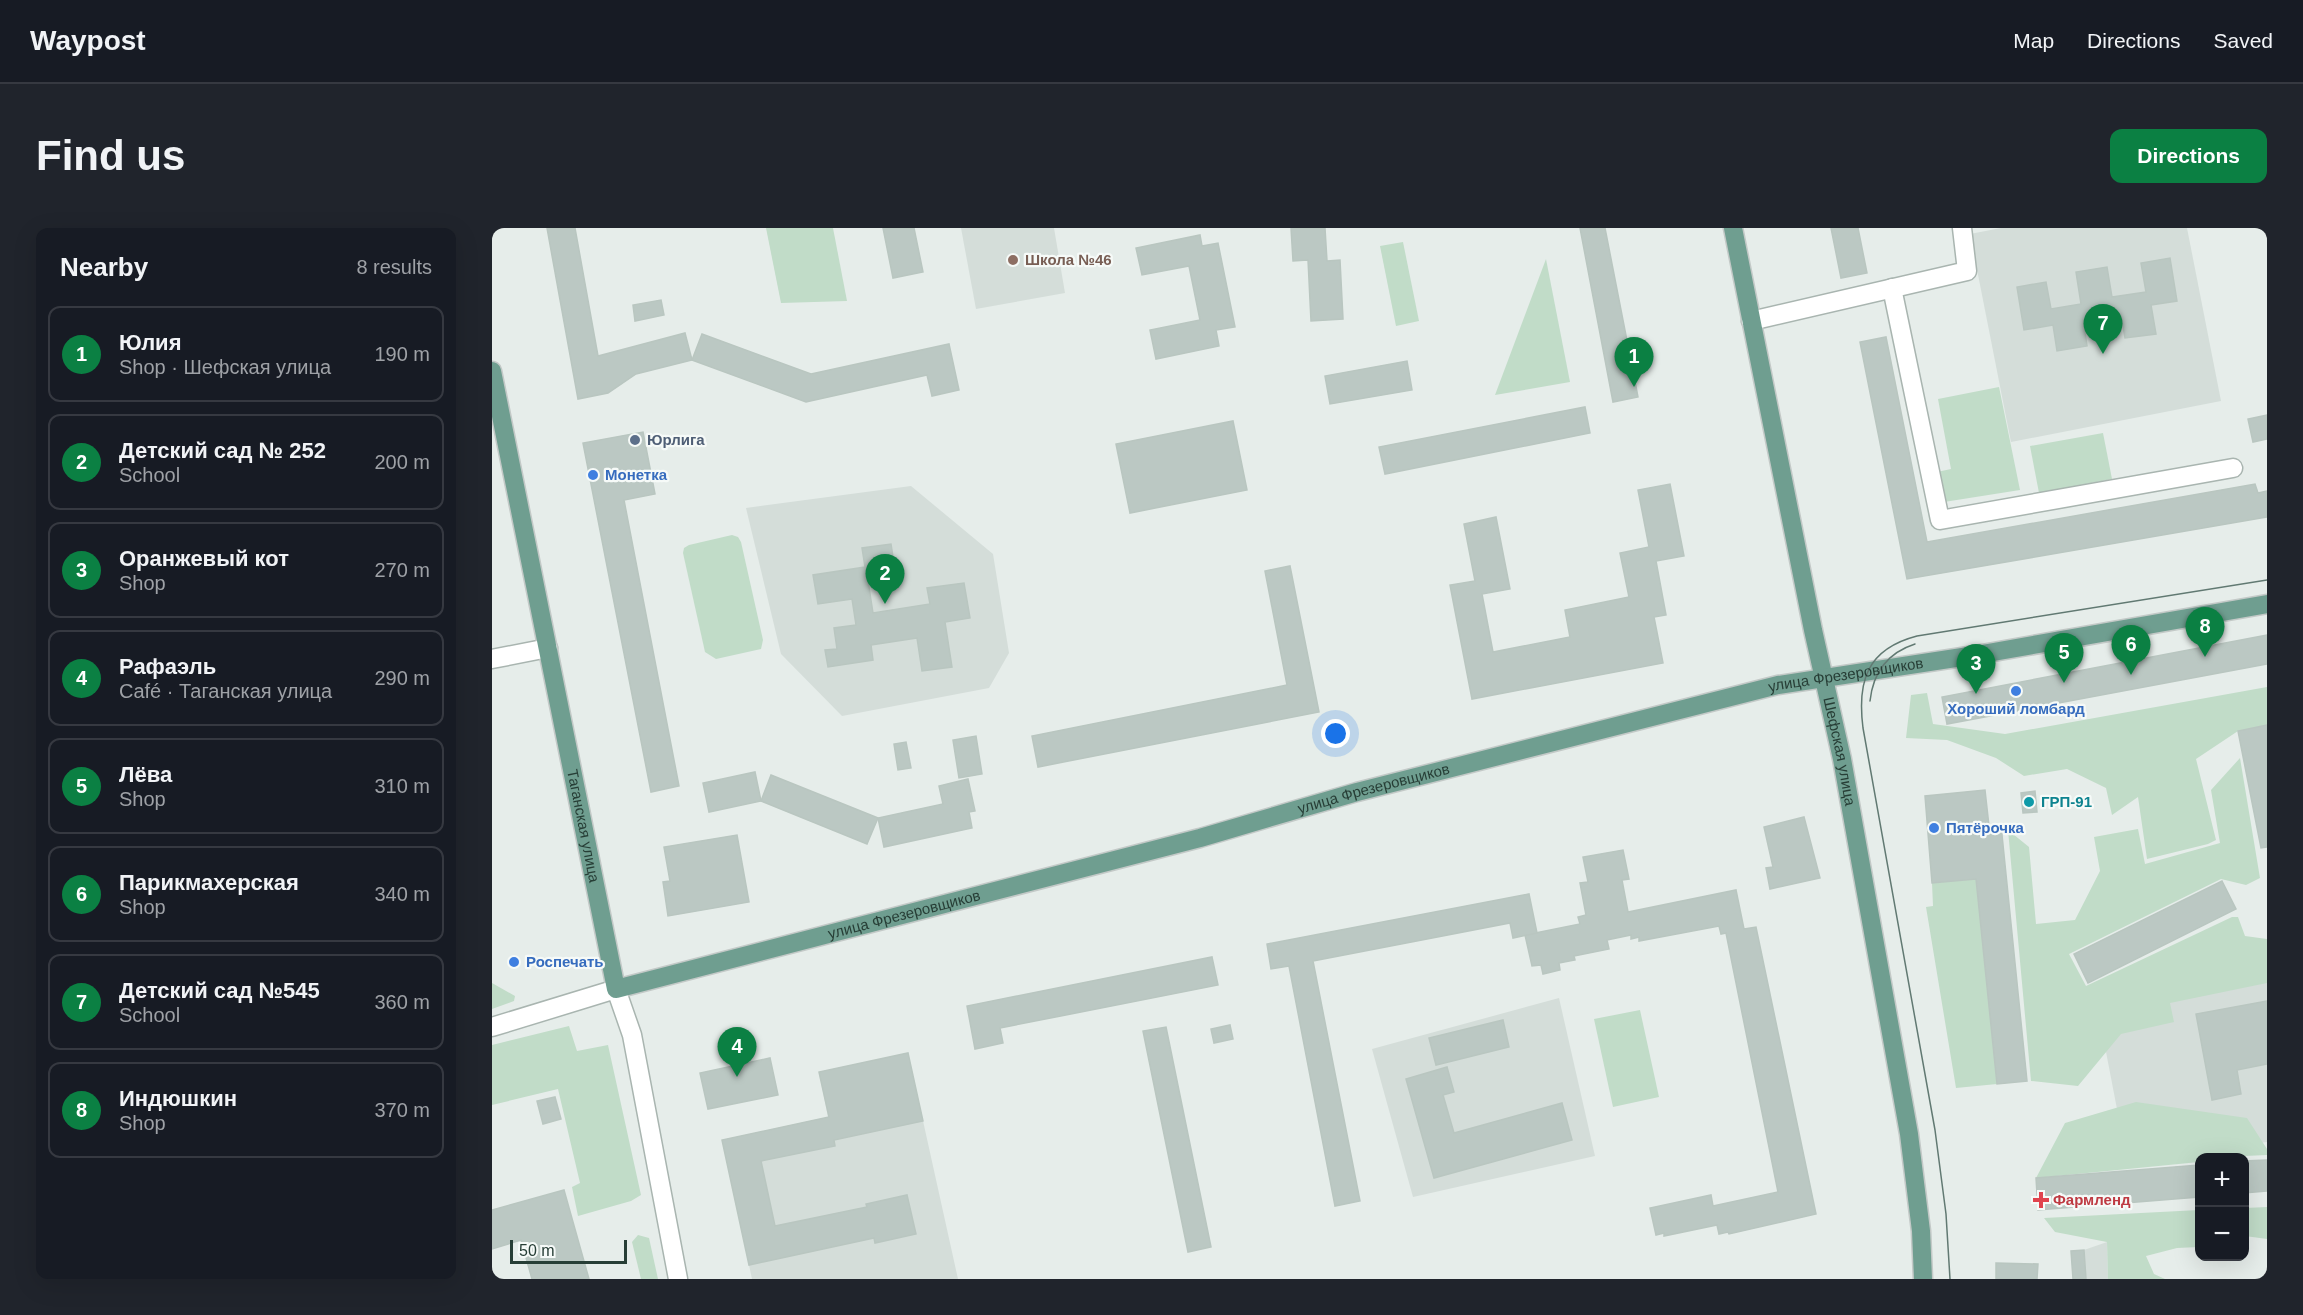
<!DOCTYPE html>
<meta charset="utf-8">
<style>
:root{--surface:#171b24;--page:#20242c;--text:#f1f3f6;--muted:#9ea1a6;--line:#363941;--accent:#0b8043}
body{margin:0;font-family:Arial,sans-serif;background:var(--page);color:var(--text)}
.controls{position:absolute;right:18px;bottom:18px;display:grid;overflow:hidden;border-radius:12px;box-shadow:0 6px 24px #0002}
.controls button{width:54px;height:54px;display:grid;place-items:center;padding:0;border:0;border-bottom:2px solid var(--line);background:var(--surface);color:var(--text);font:30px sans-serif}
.scale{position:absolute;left:18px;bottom:15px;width:117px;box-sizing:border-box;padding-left:6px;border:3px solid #273e36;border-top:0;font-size:16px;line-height:21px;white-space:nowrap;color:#273e36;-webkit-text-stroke:4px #f6faf8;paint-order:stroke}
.you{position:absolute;left:844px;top:506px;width:21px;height:21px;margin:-15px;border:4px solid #fff;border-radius:50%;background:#1a73e8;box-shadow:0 0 0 9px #1a73e833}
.badge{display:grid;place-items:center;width:39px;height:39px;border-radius:50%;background:var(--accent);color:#fff;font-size:20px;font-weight:700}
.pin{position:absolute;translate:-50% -50px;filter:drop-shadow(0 2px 3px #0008)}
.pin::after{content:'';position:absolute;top:32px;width:21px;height:18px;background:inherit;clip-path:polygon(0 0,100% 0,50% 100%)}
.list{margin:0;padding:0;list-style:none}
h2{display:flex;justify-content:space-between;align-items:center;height:78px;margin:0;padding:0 24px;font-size:26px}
h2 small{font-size:20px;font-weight:400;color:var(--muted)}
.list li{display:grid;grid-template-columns:39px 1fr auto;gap:18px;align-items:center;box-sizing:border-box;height:96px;margin:0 12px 12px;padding:0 12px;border:2px solid var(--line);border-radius:12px}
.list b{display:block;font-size:22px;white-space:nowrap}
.list p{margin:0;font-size:20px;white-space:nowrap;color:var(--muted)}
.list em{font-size:20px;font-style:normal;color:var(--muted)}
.map{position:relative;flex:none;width:1775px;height:1051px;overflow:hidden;border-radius:12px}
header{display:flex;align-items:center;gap:36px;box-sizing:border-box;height:84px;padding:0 30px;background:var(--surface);border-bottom:2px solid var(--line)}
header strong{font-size:28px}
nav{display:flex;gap:33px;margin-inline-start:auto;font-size:21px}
.intro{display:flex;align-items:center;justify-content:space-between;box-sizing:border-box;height:144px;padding:0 36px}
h1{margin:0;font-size:42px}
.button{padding:15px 27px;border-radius:12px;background:var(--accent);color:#fff;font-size:21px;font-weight:700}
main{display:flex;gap:36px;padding:0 36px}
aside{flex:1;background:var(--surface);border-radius:12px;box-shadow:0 6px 24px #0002}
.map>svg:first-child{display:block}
</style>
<header>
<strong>Waypost</strong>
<nav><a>Map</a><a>Directions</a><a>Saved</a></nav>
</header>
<div class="intro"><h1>Find us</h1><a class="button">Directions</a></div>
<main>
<aside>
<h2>Nearby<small>8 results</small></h2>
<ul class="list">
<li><span class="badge">1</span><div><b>Юлия</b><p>Shop · Шефская улица</p></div><em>190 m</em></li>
<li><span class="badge">2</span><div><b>Детский сад № 252</b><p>School</p></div><em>200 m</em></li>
<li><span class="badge">3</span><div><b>Оранжевый кот</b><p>Shop</p></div><em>270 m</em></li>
<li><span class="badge">4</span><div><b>Рафаэль</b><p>Café · Таганская улица</p></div><em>290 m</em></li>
<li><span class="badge">5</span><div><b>Лёва</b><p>Shop</p></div><em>310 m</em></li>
<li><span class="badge">6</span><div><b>Парикмахерская</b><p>Shop</p></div><em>340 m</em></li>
<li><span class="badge">7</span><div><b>Детский сад №545</b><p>School</p></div><em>360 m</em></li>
<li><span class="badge">8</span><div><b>Индюшкин</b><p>Shop</p></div><em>370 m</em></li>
</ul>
</aside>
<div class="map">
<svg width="1775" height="1051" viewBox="0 0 1775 1051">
<rect width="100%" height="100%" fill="#e6edea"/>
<g fill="#d4ddd9">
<polygon points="469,0 562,0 573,65 484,81"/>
<polygon points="1509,0 1695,0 1729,173 1519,214 1478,6"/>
<polygon points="419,258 501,326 517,425 497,460 350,488 289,426 254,280"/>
<polygon points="1775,720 1775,914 1635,933 1605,777"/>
<polygon points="1067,770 1103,928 921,969 880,821"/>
<polygon points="416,825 466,1051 260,1051 230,912 336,889 327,844"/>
<polygon points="1615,1014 1616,1051 1594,1051 1592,1022"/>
</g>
<g fill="#c1dcc8">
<polygon points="274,0 341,0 355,73 289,75"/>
<polygon points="911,14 927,93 904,98 888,18"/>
<polygon points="1054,31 1078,154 1003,167"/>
<polygon points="1507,159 1528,262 1452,274 1445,244 1459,241 1446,171"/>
<polygon points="1611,205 1620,251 1547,265 1538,218"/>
<polygon points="240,307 246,309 249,314 271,412 269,421 224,431 213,424 191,325 192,320 197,317"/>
<polygon points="1775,459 1775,497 1746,503 1704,531 1724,612 1716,616 1655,631 1646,569 1620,587 1614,560 1575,541 1532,548 1504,530 1455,512 1414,510 1419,467 1435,465 1441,496 1513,506"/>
<polygon points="1748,530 1768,650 1754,657 1729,651 1577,726 1594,758 1740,689 1746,689 1753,708 1775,711 1775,755 1678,775 1682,794 1629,806 1586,858 1539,853 1516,602 1537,619 1544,696 1583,692 1608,643 1602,609 1646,601 1653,636 1728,615 1719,562"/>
<polygon points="1484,651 1505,856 1464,860 1434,679 1441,678 1440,655"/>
<polygon points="0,755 23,768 22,773 0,781"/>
<polygon points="1148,782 1167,869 1121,879 1102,791"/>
<polygon points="77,798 85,823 116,817 149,967 139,973 86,988 80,959 88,955 66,861 0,877 0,817"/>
<polygon points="1644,874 1755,890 1775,921 1775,927 1708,930 1707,934 1544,950 1573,895"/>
<polygon points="1775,979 1775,1011 1753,1008 1753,980"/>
<polygon points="1707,982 1707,1019 1685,1020 1654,1028 1662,1046 1673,1051 1616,1051 1615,1014 1563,1004 1552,990"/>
<polygon points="146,1007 157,1010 166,1051 149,1051 140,1014"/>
</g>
<g fill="#bbc8c3" stroke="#b9c6c0" stroke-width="1.5">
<polygon points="55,0 83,0 106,128 193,105 200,132 144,146 116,165 86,171"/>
<polygon points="391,0 422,0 431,44 401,50"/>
<polygon points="799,0 833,0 835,33 848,32 851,91 819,93 816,32 801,33"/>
<polygon points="1088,0 1113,0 1146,169 1121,174"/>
<polygon points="1339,0 1366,0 1375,45 1349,50"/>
<polygon points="708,7 710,18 726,15 743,99 724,102 727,118 664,131 658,102 708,92 697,38 650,47 644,20"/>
<polygon points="1678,30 1685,73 1659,77 1664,106 1633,110 1629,86 1591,92 1595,118 1565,123 1561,97 1532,102 1525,59 1554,54 1559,81 1589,76 1584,44 1615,39 1620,69 1654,64 1649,35"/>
<polygon points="169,72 172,87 143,93 141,77"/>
<polygon points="210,106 319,146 457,116 467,162 440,168 435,147 314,174 200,132"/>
<polygon points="1394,109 1435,314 1763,256 1766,265 1775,263 1775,289 1415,351 1368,114"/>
<polygon points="915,133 920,162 838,176 833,148"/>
<polygon points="1093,179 1098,205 893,246 887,219"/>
<polygon points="1775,187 1775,211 1761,214 1756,191"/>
<polygon points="741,193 755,262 638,285 624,216"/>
<polygon points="151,204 163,266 132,272 187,558 159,564 91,215"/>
<polygon points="1178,256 1192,328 1164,333 1174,387 1162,389 1171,435 980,471 958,357 983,353 972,296 1004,289 1018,361 990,366 1001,424 1078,409 1073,382 1137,369 1128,325 1157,319 1146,262"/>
<polygon points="399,316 404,348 376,353 381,385 438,376 435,360 472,355 478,390 453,394 460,439 430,443 425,410 379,417 381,432 336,439 333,422 345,421 342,400 364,397 360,371 326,376 321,347 373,339 370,320"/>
<polygon points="798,338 827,484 546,539 540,508 795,457 773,343"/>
<polygon points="1775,407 1775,436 1455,496 1450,469"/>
<polygon points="1775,497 1775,619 1769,620 1746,503"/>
<polygon points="484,508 490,546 467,550 461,512"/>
<polygon points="414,514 419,540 406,542 402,516"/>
<polygon points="263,544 269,573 217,584 211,555"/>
<polygon points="279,547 386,590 375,616 269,573"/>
<polygon points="476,551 483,583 477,584 480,600 392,619 386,590 451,576 447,558"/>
<polygon points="1493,562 1497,598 1509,597 1535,853 1505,856 1484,651 1440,655 1433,568"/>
<polygon points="1543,563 1545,584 1531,585 1529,565"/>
<polygon points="1312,589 1328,650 1278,661 1274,640 1281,639 1272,599"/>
<polygon points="245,607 257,674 176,688 171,654 178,653 172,619"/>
<polygon points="1131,622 1137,651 1130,652 1136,684 1244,662 1252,701 1264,699 1324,986 1237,1006 1236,1004 1227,1006 1225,997 1172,1008 1172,1005 1164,1007 1158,980 1219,967 1221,978 1286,964 1234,705 1229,706 1227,698 1147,713 1147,709 1139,711 1139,707 1115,712 1117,721 1082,728 1083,732 1067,735 1068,742 1051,746 1049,737 1040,738 1033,707 1088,696 1086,689 1094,687 1088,655 1096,654 1091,629"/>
<polygon points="1730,653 1744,681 1596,755 1582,726"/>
<polygon points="1037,666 1045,705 1021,710 1018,695 821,733 868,973 843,978 797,738 779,741 775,716"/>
<polygon points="720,729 726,757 508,800 511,815 483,821 475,778"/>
<polygon points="1775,773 1775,836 1745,842 1749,866 1720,872 1704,786"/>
<polygon points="1011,792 1017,819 944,837 937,810"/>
<polygon points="738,797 741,811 722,815 719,801"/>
<polygon points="674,799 719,1019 696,1024 651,803"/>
<polygon points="416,825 431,893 342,912 343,918 269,933 283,998 375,979 374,976 415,967 424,1006 383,1015 382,1010 257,1037 230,912 337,889 327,844"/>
<polygon points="278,830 286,867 216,881 208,845"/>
<polygon points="955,839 962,864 951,867 962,905 1070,875 1080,912 942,950 914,851"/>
<polygon points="63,869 69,891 51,896 45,873"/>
<polygon points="1775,932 1775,963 1752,965 1752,933"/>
<polygon points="1707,937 1707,969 1546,982 1544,950"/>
<polygon points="72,962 97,1051 40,1051 29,1012 0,1021 0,982"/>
<polygon points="1592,1022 1594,1051 1581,1051 1579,1023"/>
<polygon points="1504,1035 1546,1036 1545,1051 1504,1051"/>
</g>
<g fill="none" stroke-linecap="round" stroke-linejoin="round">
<defs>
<g id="minor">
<polyline points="1400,60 1448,292 1741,240"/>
<polyline points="1259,93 1475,43 1470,0"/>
<polyline points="0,431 56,420"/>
<polyline points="0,799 124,761 140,807 186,1051"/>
</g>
<g id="major">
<path id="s1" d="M1241,0L1321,402L1350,531L1417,906L1429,1003L1431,1051"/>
<path id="s2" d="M0,143L124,761L708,610L865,564L1286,457L1490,426L1775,376"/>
</g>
</defs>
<use href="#minor" stroke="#a9b5b0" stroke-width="21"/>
<use href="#major" stroke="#c3c9c7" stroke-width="21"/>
<use href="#minor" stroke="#fff" stroke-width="18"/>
<use href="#major" stroke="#6f9e90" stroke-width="18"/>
<g stroke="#617972" stroke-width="1.5">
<path d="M1378,473C1381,445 1395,425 1423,416"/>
<path d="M1458,1051L1454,986L1443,902L1371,500C1365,453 1375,421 1425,408L1775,352"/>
</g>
</g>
<circle fill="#8d6e63" stroke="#f6faf8" stroke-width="2" cx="521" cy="32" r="6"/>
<circle fill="#5c6f8a" stroke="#f6faf8" stroke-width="2" cx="143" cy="212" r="6"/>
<g fill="#3f7fe0" stroke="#f6faf8" stroke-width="2">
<circle cx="101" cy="247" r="6"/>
<circle cx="1524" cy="463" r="6"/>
<circle cx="1442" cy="600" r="6"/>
<circle cx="22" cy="734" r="6"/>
</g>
<circle fill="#0f9aa8" stroke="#f6faf8" stroke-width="2" cx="1537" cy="574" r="6"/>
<path fill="#e0444e" stroke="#f6faf8" stroke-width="2" d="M1546 963h6v6h6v6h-6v6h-6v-6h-6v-6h6z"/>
<g text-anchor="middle" stroke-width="4.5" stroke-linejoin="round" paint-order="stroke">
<g font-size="15" font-weight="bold" fill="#785e54" stroke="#f6faf8" text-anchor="start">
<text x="533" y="37">Школа №46</text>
</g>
<g font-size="15" font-weight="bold" fill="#4e5e75" stroke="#f6faf8" text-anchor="start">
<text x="155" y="217">Юрлига</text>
</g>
<g font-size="15" font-weight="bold" fill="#366cbe" stroke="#f6faf8" text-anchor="start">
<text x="113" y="252">Монетка</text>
<text x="1524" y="486" text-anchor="middle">Хороший ломбард</text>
<text x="1454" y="605">Пятёрочка</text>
<text x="34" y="739">Роспечать</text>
</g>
<g font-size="15" fill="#273e36" stroke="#f6faf8">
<text dy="5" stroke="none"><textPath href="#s2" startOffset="1900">улица Фрезеровщиков</textPath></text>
<text dy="5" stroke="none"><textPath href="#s1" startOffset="534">Шефская улица</textPath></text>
<text dy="5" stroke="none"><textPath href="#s2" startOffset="1414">улица Фрезеровщиков</textPath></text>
<text dy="5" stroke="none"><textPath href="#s2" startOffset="464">Таганская улица</textPath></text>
<text dy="5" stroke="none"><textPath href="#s2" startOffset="928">улица Фрезеровщиков</textPath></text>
</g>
<g font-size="15" font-weight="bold" fill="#0d838f" stroke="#f6faf8" text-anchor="start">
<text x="1549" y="579">ГРП-91</text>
</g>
<g font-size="15" font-weight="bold" fill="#be3a42" stroke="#f6faf8" text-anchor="start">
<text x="1561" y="977">Фармленд</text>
</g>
</g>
</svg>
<div class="controls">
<button>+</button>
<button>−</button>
</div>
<div class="scale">50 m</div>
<div class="you"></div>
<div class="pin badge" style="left:1142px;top:159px">1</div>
<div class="pin badge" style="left:393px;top:376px">2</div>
<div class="pin badge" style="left:1484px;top:466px">3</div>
<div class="pin badge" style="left:245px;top:849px">4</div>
<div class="pin badge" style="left:1572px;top:455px">5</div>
<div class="pin badge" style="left:1639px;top:447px">6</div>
<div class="pin badge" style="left:1611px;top:126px">7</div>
<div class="pin badge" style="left:1713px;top:429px">8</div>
</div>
</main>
